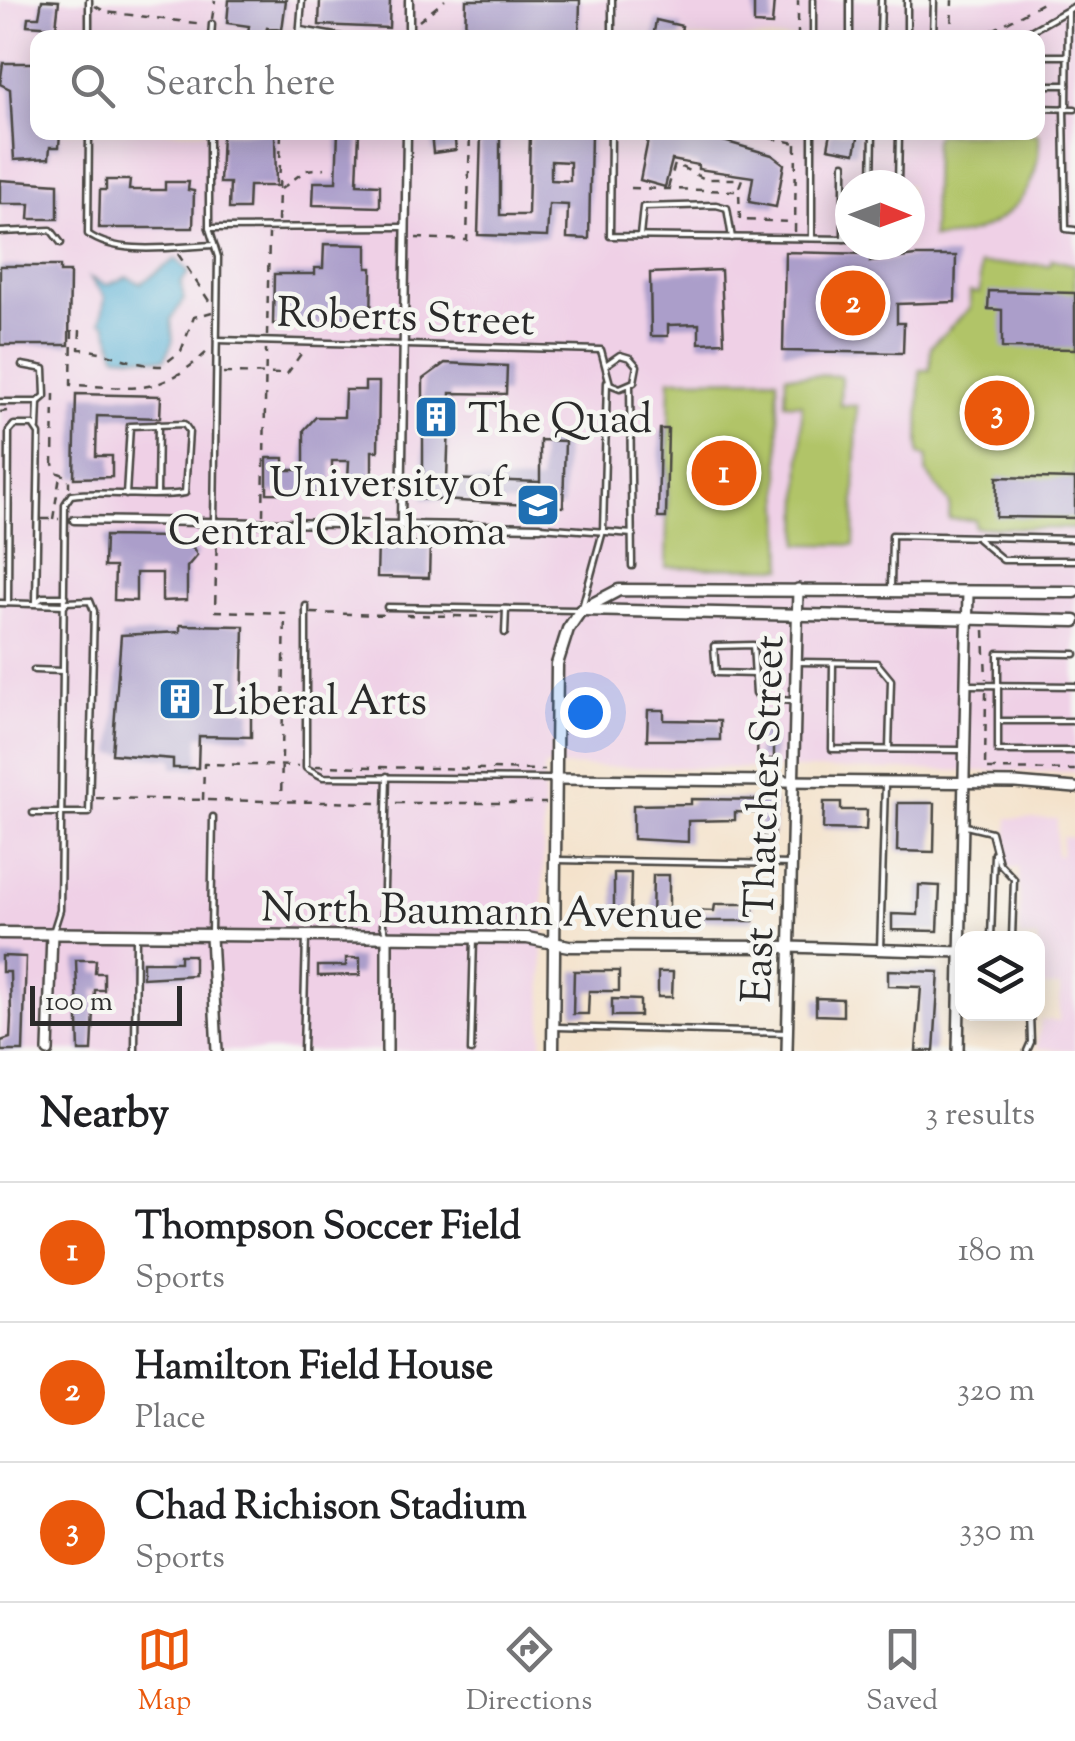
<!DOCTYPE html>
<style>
:root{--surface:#fff;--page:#f2f2f2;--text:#202124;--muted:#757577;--line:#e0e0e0;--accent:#ea580c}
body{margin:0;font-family:"Sorts Mill Goudy",serif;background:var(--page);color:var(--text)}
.controls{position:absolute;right:30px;bottom:30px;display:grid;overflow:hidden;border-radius:20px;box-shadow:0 5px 25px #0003}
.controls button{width:90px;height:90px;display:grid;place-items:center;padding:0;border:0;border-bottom:2px solid var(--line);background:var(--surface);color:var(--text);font:50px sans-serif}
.compass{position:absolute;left:835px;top:170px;width:90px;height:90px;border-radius:50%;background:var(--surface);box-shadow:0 5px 25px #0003;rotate:91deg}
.scale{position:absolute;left:30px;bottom:25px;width:152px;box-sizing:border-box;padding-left:10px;border:5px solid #2b2b2b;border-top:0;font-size:28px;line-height:35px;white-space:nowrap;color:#2b2b2b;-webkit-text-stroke:8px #f6f6f2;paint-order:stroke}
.you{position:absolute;left:585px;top:712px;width:35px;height:35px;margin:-25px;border:8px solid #fff;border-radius:50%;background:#1a73e8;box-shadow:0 0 0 15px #1a73e833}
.badge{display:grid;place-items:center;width:65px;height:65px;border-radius:50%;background:var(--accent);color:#fff;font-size:32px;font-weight:700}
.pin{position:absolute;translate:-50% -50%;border:5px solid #fff;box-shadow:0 2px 10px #0006}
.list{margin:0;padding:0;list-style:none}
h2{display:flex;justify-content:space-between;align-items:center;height:130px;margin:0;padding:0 40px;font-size:42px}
h2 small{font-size:32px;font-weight:400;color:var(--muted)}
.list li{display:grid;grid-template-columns:65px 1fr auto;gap:30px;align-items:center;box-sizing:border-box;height:140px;padding:0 40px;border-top:2px solid var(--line)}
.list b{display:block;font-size:38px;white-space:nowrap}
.list p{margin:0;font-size:32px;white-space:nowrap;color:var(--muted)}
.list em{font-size:32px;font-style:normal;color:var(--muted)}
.icon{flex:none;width:55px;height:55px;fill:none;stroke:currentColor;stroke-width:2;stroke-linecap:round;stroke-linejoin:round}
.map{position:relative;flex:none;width:1075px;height:1051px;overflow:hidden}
.search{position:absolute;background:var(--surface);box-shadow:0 5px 25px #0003;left:30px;right:30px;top:30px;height:110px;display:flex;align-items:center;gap:25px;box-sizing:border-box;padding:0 35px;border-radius:20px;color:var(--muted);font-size:38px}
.sheet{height:550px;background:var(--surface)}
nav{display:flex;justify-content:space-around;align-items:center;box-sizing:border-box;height:140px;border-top:2px solid var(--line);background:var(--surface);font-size:28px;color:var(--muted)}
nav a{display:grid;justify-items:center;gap:5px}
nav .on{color:var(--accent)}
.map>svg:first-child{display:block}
</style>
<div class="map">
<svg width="1075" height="1051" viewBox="0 0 1075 1051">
<rect width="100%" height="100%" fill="#f6f6f2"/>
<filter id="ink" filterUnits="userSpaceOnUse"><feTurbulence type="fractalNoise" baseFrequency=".01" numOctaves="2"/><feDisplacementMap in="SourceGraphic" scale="20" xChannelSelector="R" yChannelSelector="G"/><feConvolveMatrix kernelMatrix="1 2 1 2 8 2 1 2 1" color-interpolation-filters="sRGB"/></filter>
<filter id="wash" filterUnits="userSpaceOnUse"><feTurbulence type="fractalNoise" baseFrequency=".0048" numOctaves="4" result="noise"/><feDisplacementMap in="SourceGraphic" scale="40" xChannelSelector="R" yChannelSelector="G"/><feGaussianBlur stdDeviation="2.25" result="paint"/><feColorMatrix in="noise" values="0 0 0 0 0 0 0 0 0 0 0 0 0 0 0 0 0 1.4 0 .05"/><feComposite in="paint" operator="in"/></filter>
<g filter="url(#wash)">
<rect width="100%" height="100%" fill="#f4e2cb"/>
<g fill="#efd0e6" fill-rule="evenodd">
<path d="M0,0H1075V772L544,766L542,1051H0ZM38,38H1038V132H38ZM850,185H910V245H850Z"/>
<polygon points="1008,818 1057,819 1056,855 1061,855 1062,837 1075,838 1075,1051 1037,1048 1041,1020 1059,1021 1060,987 1038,986 1038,938 1020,938 1019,868 1006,867"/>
</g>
<g fill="#b1c468" stroke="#6e784a" stroke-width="2.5">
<path d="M938,134H1039C1042,199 994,239 932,238L934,139Z"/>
<polygon points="1052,259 1075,265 1075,529 975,527 975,520 949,519 950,504 926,472 927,456 919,455 920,370 930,370 931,346 970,308 970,292 980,293 980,264 1050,265"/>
<polygon points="786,375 841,376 840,405 857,406 854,545 799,544 802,404 785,403"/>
<polygon points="777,378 783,568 666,567 670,379"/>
</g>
<polygon fill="#57afd4" stroke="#416d80" stroke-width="2.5" points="176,259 189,272 181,283 184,300 171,319 173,340 165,359 116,355 106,324 101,322 105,297 90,278 107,285 127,277 141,283"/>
<g id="blocks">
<g fill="#ab9eca" fill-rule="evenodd">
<polygon points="42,0 59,1 56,27 27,25 28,17 39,17"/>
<polygon points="229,0 286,0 282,30 267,28 265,38 247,38 249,26 227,23"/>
<polygon points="320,0 390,0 389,28 319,25"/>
<polygon points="466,0 580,0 579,38 465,38"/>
<polygon points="754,0 774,0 772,25 754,24"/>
<polygon points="656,20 682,26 680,38 653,38"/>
<polygon points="3,63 38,63 38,132 60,132 59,147 50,147 49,158 14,160 10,89 0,84"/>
<polygon points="222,132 275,132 276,186 249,186 248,209 229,209 230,183 220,183"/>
<polygon points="338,132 359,132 357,184 380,185 380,207 313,205 314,182 336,182"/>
<polygon points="431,132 454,132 456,150 433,153"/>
<path d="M591,132L589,239L567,238L568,205L549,204L547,237L478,235L481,133H500V215H528L530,133ZM551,161L570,162V181L551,180Z"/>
<polygon points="657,132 702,139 703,135 772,155 784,164 776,207 749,202 753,177 698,169 698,165 672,160 665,187 640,180 648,140"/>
<polygon points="831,132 859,132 855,153 828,148"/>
<polygon points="0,180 58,184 58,219 29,219 30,204 0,204"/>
<polygon points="106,180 130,180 129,190 165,190 165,182 189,182 188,190 194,191 193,228 99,228 100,190 106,190"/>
<polygon points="324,244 367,245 367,268 372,268 371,324 273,324 274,274 315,274 315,268 323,268"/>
<polygon points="785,252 870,254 870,262 915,256 956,256 955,302 897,304 897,323 904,323 903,353 783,351"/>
<polygon points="0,266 60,266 60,272 70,272 69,345 0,345"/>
<polygon points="721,270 724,342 699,343 699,324 668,325 668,336 651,336 650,273"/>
<polygon points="989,291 1075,293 1075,349 1002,348 1002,310 988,309"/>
<polygon points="445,363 507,366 506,394 450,393 447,479 540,482 540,440 565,441 563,507 423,499 423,379"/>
<polygon points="365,382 379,382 378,451 372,451 372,479 348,479 349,461 332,461 332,494 267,493 267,458 284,458 284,470 304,470 304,430 316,417 344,417 345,390 365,390"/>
<polygon points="76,394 161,396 160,418 97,416 96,456 112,456 112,477 74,478"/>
<polygon points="660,429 668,429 666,518 658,518"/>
<polygon points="997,477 1075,479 1075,518 996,517"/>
<polygon points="105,536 172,537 172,547 192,546 197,555 187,567 187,600 162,601 162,573 136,573 136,601 114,600 115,567 104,567"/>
<polygon points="378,542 430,543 429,578 377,577"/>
<polygon points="180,625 244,626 242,710 251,710 251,737 199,736 198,768 173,768 173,759 112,754 121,635 180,632"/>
<polygon points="648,710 664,710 664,720 720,721 720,740 647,740"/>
<polygon points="758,726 774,727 774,759 757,759"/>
<polygon points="691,799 775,800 774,835 759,835 760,813 735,812 735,820 688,821 688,842 633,839 633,805 691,804"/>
<polygon points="824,802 841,802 841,810 867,810 866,830 823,829"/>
<polygon points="898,803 935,803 934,852 897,851"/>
<polygon points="614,873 631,873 630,919 614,919"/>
<polygon points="653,875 669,875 669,920 652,920"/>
<polygon points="919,885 940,886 938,931 892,930 892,914 918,915"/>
<polygon points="715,904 753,904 753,921 690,921 691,910 714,911"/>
<polygon points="180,955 194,955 194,975 143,978 143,962 180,962"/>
<polygon points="2,956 26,957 23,1051 1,1051 1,1041 10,1038 11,1017 10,972 2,972"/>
<polygon points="346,958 360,958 360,975 318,976 318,966 346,966"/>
<polygon points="76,960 96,960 95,973 104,973 104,990 95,990 92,1051 79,1051"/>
<polygon points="888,970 939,972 934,1051 916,1051 921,987 888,986"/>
<polygon points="574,971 619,971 619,991 589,991 588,1014 573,1014"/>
<polygon points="658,972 673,972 672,997 658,997"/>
<polygon points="816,998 843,999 843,1016 816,1015"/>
<polygon points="612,999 640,1000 640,1016 612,1016"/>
</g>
</g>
</g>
<g filter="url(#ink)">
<use href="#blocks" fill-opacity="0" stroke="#494643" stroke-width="2.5"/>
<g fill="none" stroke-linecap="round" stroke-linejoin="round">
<defs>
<g id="service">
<polyline points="89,0 89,38"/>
<polyline points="813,0 813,38"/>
<polyline points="301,30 346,38"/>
<polyline points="211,38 212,24"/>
<polyline points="299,38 302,0"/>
<polyline points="612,38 612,0"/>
<polyline points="850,38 850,0"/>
<polyline points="880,38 881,0"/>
<polyline points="907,38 907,0"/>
<polyline points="933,38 934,0"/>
<polyline points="1018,38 1068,10"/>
<polyline points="1038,56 1068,56"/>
<polyline points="1038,85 1067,85"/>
<polyline points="1038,108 1075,109"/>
<polyline points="1064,108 1066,229 1075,230"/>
<polyline points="1067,109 1068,10 1075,6"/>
<path d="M89,132L88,234C119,257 177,246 214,245"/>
<polyline points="209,132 209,228 218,257 214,521"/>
<polyline points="611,132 610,236 850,239"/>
<polyline points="872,185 873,132"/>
<polyline points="898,185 899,133"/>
<polyline points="209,228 404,227"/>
<polyline points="0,232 51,230 61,243"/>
<polyline points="640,236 643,207 716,205 727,208 732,238"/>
<polyline points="812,238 812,132"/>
<polyline points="844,239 844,164"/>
<polyline points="217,340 601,350 610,384 620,388 634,382 637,366 630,358 620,355 607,364"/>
<polyline points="630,385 632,566"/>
<polyline points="0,402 38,402 45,396 44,369 22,365"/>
<polyline points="37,428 38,403"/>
<polyline points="157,494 158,424"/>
<polyline points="540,527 633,534"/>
<polyline points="978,539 1003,560 1075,560"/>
<polyline points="891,589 892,535 1075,539"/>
<polyline points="36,602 43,597 65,597"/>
<polyline points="0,603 65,605"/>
<polyline points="8,603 9,431 14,425 33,425 39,434 36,602"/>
<polyline points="583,604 603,531 607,382"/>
<polyline points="306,606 306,768 323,777 552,779"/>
<polyline points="387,607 577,610"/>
<polyline points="505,633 506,609"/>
<polyline points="1075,654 998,653 998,751 1075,751"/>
<polyline points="798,662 877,663 891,680 889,749"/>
<polyline points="833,663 832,749 961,750"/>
<polyline points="34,670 63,671"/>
<polyline points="755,674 716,673 714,646 753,645 756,693 760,698 792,701"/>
<polyline points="967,685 1075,686"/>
<polyline points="1000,721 1075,721"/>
<polyline points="33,813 89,813 94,611 90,601 65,602"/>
<polyline points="966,826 991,832 999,863 1014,879 1012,938"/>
<polyline points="556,860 792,864"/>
<path d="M54,929L60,910L65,504L71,495C109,490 148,499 185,493L189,431L184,424L130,426L126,495"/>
<polyline points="211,931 213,817"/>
<polyline points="387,936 383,925 387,776"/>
<polyline points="991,938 994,853"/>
<polyline points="880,950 885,785"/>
<polyline points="557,1027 787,1033"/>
<polyline points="135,1051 136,935"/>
<polyline points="303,1051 306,937"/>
<polyline points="471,1051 474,938"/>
<polyline points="1027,1051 1031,1042 1030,1014"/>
</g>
<g id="pedestrian">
<polyline points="409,38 409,0"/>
<polyline points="74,520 540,527"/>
<polyline points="401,524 407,132"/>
</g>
<g id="minor">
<polyline points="554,779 1016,783 1075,788"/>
<polyline points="211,936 217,1051"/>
<polyline points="788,947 962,952"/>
<polyline points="48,1051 52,933"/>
<polyline points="387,1051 387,938"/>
<polyline points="787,1051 798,589"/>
<polyline points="958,1051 968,592"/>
</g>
<g id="tertiary">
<polyline points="581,610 619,590 1075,592"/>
<polyline points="582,610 1075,621"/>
<polyline points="0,933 527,938 569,946 788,947"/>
<polyline points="553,1051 557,664 568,629 581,610"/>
</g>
</defs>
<use href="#service" stroke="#494643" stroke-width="9"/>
<use href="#pedestrian" stroke="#494643" stroke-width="11"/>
<use href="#minor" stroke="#494643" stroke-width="14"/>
<use href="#tertiary" stroke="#494643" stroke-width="15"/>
<g stroke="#494643" stroke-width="2.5" stroke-dasharray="8 8" stroke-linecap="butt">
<polyline points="95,6 106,12 204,24"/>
<polyline points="212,19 215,0"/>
<polyline points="419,21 445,0"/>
<polyline points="798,38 798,0"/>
<polyline points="951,38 952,0"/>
<polyline points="978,38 1048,0"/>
<polyline points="739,132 796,143 796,132"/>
<polyline points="631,188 739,191 740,220 795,222"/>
<polyline points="668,188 675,164 705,179 742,179 738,190"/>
<polyline points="281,189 306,170 325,168"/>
<polyline points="278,221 281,132"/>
<polyline points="795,232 796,143"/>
<polyline points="416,238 467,240 470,132"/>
<polyline points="178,254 211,304"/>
<path d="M72,330L71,385C137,387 158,399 211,348"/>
<path d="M80,330L79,349C108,350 131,366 162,366L181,351L194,317L212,312"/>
<polyline points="267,336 269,234"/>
<polyline points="223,373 287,374 303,351"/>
<polyline points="54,394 53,464 56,472 69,477 69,487"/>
<polyline points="0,412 7,411"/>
<polyline points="263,515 266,349"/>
<polyline points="42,519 59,519"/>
<polyline points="53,519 60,476"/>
<polyline points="217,531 215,611 285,613 281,800"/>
<polyline points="311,613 388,615"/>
<polyline points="406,615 498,617"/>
<polyline points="984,630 986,679"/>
<polyline points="986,692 985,769 1075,770"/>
<polyline points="316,766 545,770"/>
<polyline points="96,798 378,803"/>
<polyline points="203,800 204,764 298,766"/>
<polyline points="396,803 546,803"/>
</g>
<use href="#service" stroke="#fff" stroke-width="4"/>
<use href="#pedestrian" stroke="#fff" stroke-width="6"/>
<use href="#minor" stroke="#fff" stroke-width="9"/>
<use href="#tertiary" stroke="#fff" stroke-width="10"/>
</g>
</g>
<defs>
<symbol id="building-square" viewBox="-11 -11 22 22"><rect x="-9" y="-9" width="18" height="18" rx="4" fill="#1f6fb2" stroke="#f6f6f2"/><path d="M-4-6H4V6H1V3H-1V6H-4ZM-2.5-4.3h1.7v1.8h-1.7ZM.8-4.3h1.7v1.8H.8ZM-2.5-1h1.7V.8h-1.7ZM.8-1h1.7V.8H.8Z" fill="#fff"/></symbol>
<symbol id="university-square" viewBox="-11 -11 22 22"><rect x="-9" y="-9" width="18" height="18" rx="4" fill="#1f6fb2" stroke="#f6f6f2"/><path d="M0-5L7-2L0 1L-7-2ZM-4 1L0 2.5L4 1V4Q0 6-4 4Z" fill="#fff"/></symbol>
</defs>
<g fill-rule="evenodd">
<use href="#building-square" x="411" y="392" width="50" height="50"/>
<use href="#university-square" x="513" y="480" width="50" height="50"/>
<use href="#building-square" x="155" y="674" width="50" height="50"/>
</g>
<g text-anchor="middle" stroke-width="9" stroke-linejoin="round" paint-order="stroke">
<g font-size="42" fill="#2b2b2b" stroke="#f6f6f2">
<text transform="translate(406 315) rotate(2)" y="15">Roberts Street</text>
<text transform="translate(761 819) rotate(-88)" y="15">East Thatcher Street</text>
<text transform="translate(482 909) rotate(1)" y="15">North Baumann Avenue</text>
</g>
<g font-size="42" fill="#2b2b2b" stroke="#f6f6f2" text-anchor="start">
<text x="468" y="432">The Quad</text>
<text x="506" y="496" text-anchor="end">University of<tspan x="506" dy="48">Central Oklahoma</tspan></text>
<text x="212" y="714">Liberal Arts</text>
</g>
</g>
</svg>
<div class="controls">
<button><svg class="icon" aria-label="layers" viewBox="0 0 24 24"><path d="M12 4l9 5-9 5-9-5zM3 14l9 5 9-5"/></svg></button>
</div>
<svg class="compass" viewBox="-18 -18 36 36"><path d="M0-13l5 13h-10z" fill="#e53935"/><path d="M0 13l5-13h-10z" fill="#757577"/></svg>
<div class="scale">100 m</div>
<div class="you"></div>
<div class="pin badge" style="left:724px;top:473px">1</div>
<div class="pin badge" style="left:853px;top:303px">2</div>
<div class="pin badge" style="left:997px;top:413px">3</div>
<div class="search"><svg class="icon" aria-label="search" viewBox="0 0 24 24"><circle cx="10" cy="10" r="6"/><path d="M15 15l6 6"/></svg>Search here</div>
</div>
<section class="sheet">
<h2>Nearby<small>3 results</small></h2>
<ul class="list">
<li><span class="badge">1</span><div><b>Thompson Soccer Field</b><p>Sports</p></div><em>180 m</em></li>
<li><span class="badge">2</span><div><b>Hamilton Field House</b><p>Place</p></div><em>320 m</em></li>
<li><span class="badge">3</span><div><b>Chad Richison Stadium</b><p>Sports</p></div><em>330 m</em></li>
</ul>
</section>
<nav>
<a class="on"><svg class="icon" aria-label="map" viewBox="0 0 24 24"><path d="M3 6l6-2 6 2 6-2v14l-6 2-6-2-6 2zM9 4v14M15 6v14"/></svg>Map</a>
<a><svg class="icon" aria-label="directions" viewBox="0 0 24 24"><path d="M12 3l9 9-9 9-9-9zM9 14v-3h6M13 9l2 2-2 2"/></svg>Directions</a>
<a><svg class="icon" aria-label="saved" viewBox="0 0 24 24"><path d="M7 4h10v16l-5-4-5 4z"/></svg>Saved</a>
</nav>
